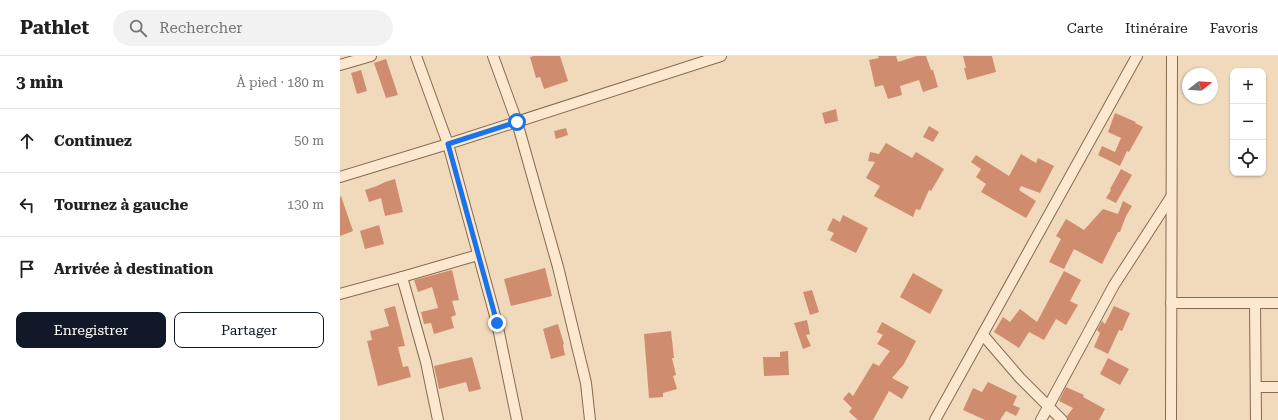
<!DOCTYPE html>
<html lang="fr">
<meta charset="utf-8">
<style>
:root{--surface:#fff;--page:#f2f2f2;--text:#202124;--muted:#757577;--line:#e0e0e0;--accent:#111827}
body{margin:0;font-family:"Roboto Serif",serif;background:var(--page);color:var(--text)}
.controls{position:absolute;right:12px;top:12px;display:grid;overflow:hidden;border-radius:8px;box-shadow:0 1px 3px #0004}
.controls button{width:36px;height:36px;display:grid;place-items:center;padding:0;border:0;border-bottom:1px solid var(--line);background:var(--surface);color:var(--text);font:20px sans-serif}
.compass{position:absolute;left:842px;top:12px;width:36px;height:36px;border-radius:50%;background:var(--surface);box-shadow:0 1px 3px #0004;rotate:73deg}
.stop{position:absolute;width:12px;height:12px;margin:-9px;border:3px solid #1a73e8;border-radius:50%;background:#fff}
.stop.end{background:#1a73e8;border-color:#fff;box-shadow:0 1px 4px #0008}
.list{margin:0;padding:0;list-style:none}
h2{display:flex;justify-content:space-between;align-items:center;height:52px;margin:0;padding:0 16px;font-size:17px}
h2 small{font-size:13px;font-weight:400;color:var(--muted)}
.list li{display:grid;grid-template-columns:26px 1fr auto;gap:12px;align-items:center;box-sizing:border-box;height:64px;padding:0 16px;border-top:1px solid var(--line)}
.list b{display:block;font-size:15px;white-space:nowrap}
.list em{font-size:13px;font-style:normal;color:var(--muted)}
.actions{display:flex;gap:8px;padding:12px 16px}
.actions a{flex:1;padding:9px 0;border:1px solid var(--accent);border-radius:8px;text-align:center;font-size:14px;color:var(--accent)}
.actions .main{background:var(--accent);color:#fff}
.icon{flex:none;width:22px;height:22px;fill:none;stroke:currentColor;stroke-width:2;stroke-linecap:round;stroke-linejoin:round}
.map{position:relative;flex:none;width:938px;height:364px;overflow:hidden}
header{display:flex;align-items:center;gap:24px;box-sizing:border-box;height:56px;padding:0 20px;background:var(--surface);border-bottom:1px solid var(--line)}
header strong{font-size:19px}
nav{display:flex;gap:22px;margin-inline-start:auto;font-size:14px}
.search{width:280px;height:36px;background:var(--page);display:flex;align-items:center;gap:10px;box-sizing:border-box;padding:0 14px;border-radius:22px;color:var(--muted);font-size:15px}
main{display:flex}
aside{flex:1;background:var(--surface)}
.map>svg:first-child{display:block}
</style>
<header>
<strong>Pathlet</strong>
<div class="search"><svg class="icon" aria-label="search" viewBox="0 0 24 24"><circle cx="10" cy="10" r="6"/><path d="M15 15l6 6"/></svg>Rechercher</div>
<nav><a>Carte</a><a>Itinéraire</a><a>Favoris</a></nav>
</header>
<main>
<aside>
<h2>3 min<small>À pied · 180 m</small></h2>
<ul class="list">
<li><svg class="icon" aria-label="ahead" viewBox="0 0 24 24"><path d="M12 20V5M6 11l6-6 6 6"/></svg><div><b>Continuez</b></div><em>50 m</em></li>
<li><svg class="icon" aria-label="left" viewBox="0 0 24 24"><path d="M17 20v-9H6M10 6l-5 5 5 5"/></svg><div><b>Tournez à gauche</b></div><em>130 m</em></li>
<li><svg class="icon" aria-label="arrive" viewBox="0 0 24 24"><path d="M6 21V4h12l-3 4 3 4H6"/></svg><div><b>Arrivée à destination</b></div></li>
</ul>
<div class="actions"><a class="main">Enregistrer</a><a>Partager</a></div>
</aside>
<div class="map">
<svg width="938" height="364" viewBox="0 0 938 364">
<rect width="100%" height="100%" fill="#f0dabb"/>
<g fill="#d08c6e">
<polygon points="194,0 220,0 228,25 204,33 200,21 196,22 190,1"/>
<polygon points="538,0 556,0 558,6 577,0 586,0 591,14 593,14 598,31 583,36 579,24 560,30 562,39 548,43 543,29 535,31 532,17 529,4 539,2"/>
<polygon points="623,0 652,0 656,16 627,24 624,12 626,12"/>
<polygon points="46,3 58,39 46,42 34,7"/>
<polygon points="21,14 27,35 17,38 11,17"/>
<polygon points="496,53 498,65 485,68 482,57"/>
<polygon points="775,57 796,66 795,67 803,71 789,96 787,95 780,110 758,99 762,90 775,96 781,82 768,76"/>
<polygon points="589,70 599,76 593,86 583,81"/>
<polygon points="226,72 228,79 216,83 214,75"/>
<polygon points="546,87 572,102 576,96 604,113 591,135 589,134 580,154 576,153 573,161 534,140 540,130 526,122 535,106 528,105 530,96 539,98"/>
<polygon points="681,98 696,107 698,102 714,110 700,137 681,130 679,134 696,145 686,162 641,136 646,128 636,121 641,113 631,106 636,99 669,120"/>
<polygon points="781,113 792,119 776,147 766,142 771,134 770,133"/>
<polygon points="55,123 63,156 45,160 41,142 29,146 25,134 37,130 45,126"/>
<polygon points="1,140 13,175 0,180 0,141"/>
<polygon points="783,145 792,150 786,160 780,176 778,176 762,208 734,193 724,213 709,206 721,183 716,180 726,163 744,174 763,153 778,158"/>
<polygon points="503,159 528,172 516,197 490,184 494,177 487,174 493,162 500,166"/>
<polygon points="39,169 44,188 25,193 20,175"/>
<polygon points="205,212 212,240 171,250 164,223"/>
<polygon points="112,214 119,244 112,245 116,259 111,261 114,272 94,278 91,267 84,268 81,256 98,252 92,231 78,236 74,224"/>
<polygon points="724,215 741,224 730,245 738,249 726,269 716,263 704,284 689,276 679,292 654,276 663,261 670,266 680,253 697,266"/>
<polygon points="573,217 603,234 590,258 560,241"/>
<polygon points="472,234 479,256 470,259 463,236"/>
<polygon points="55,250 65,290 58,291 63,311 68,310 71,321 38,330 27,285 32,284 30,275 49,270 44,253"/>
<polygon points="774,250 790,257 782,275 779,274 768,298 754,291 760,277 757,274 762,265 765,268"/>
<polygon points="467,264 470,278 466,279 471,290 463,293 454,267"/>
<polygon points="542,266 576,285 564,308 552,322 569,331 562,343 549,335 533,364 518,364 509,356 512,352 503,343 509,336 513,340 533,307 539,310 550,295 537,288 543,279 537,276"/>
<polygon points="218,268 224,288 223,289 225,299 211,303 203,273"/>
<polygon points="331,275 334,302 332,302 336,319 333,320 337,333 323,337 323,341 309,342 304,278"/>
<polygon points="448,295 449,319 424,320 423,301 440,301 440,296"/>
<polygon points="132,301 141,333 129,336 126,326 99,333 94,310"/>
<polygon points="768,302 789,313 780,329 760,318"/>
<polygon points="648,326 677,340 673,349 680,352 676,360 666,355 660,364 645,364 623,354 633,332 642,336"/>
<polygon points="726,331 744,339 743,341 765,353 759,364 728,364 727,360 733,352 719,345"/>
</g>
<g fill="none" stroke-linecap="round" stroke-linejoin="round">
<defs>
<g id="minor">
<polyline points="76,0 108,88 157,267 177,364"/>
<polyline points="153,0 177,66 218,211 246,327 250,364"/>
<polyline points="0,9 31,0"/>
<polyline points="0,121 108,88 381,0"/>
<polyline points="62,221 86,306 98,364"/>
<polyline points="0,238 62,221 138,199"/>
<polyline points="831,247 938,247"/>
<polyline points="915,247 916,364"/>
<polyline points="643,279 680,322 722,364"/>
<polyline points="916,331 938,331"/>
<polyline points="595,364 797,0"/>
<polyline points="701,364 774,229 831,141"/>
<polyline points="831,364 832,0"/>
</g>
</defs>
<use href="#minor" stroke="#876a54" stroke-width="12"/>
<use href="#minor" stroke="#fbe8ce" stroke-width="10"/>
</g>
<g fill="none" stroke-linecap="round" stroke-linejoin="round">
<polyline stroke="#1a73e8" stroke-width="5" points="157,267 108,88 177,66"/>
</g>
</svg>
<div class="controls">
<button>+</button>
<button>−</button>
<button><svg class="icon" aria-label="locate" viewBox="0 0 24 24"><circle cx="12" cy="12" r="6"/><path d="M12 2v4M12 18v4M2 12h4M18 12h4"/></svg></button>
</div>
<svg class="compass" viewBox="-18 -18 36 36"><path d="M0-13l5 13h-10z" fill="#e53935"/><path d="M0 13l5-13h-10z" fill="#757577"/></svg>
<div class="stop" style="left:177px;top:66px"></div>
<div class="stop end" style="left:157px;top:267px"></div>
</div>
</main>
